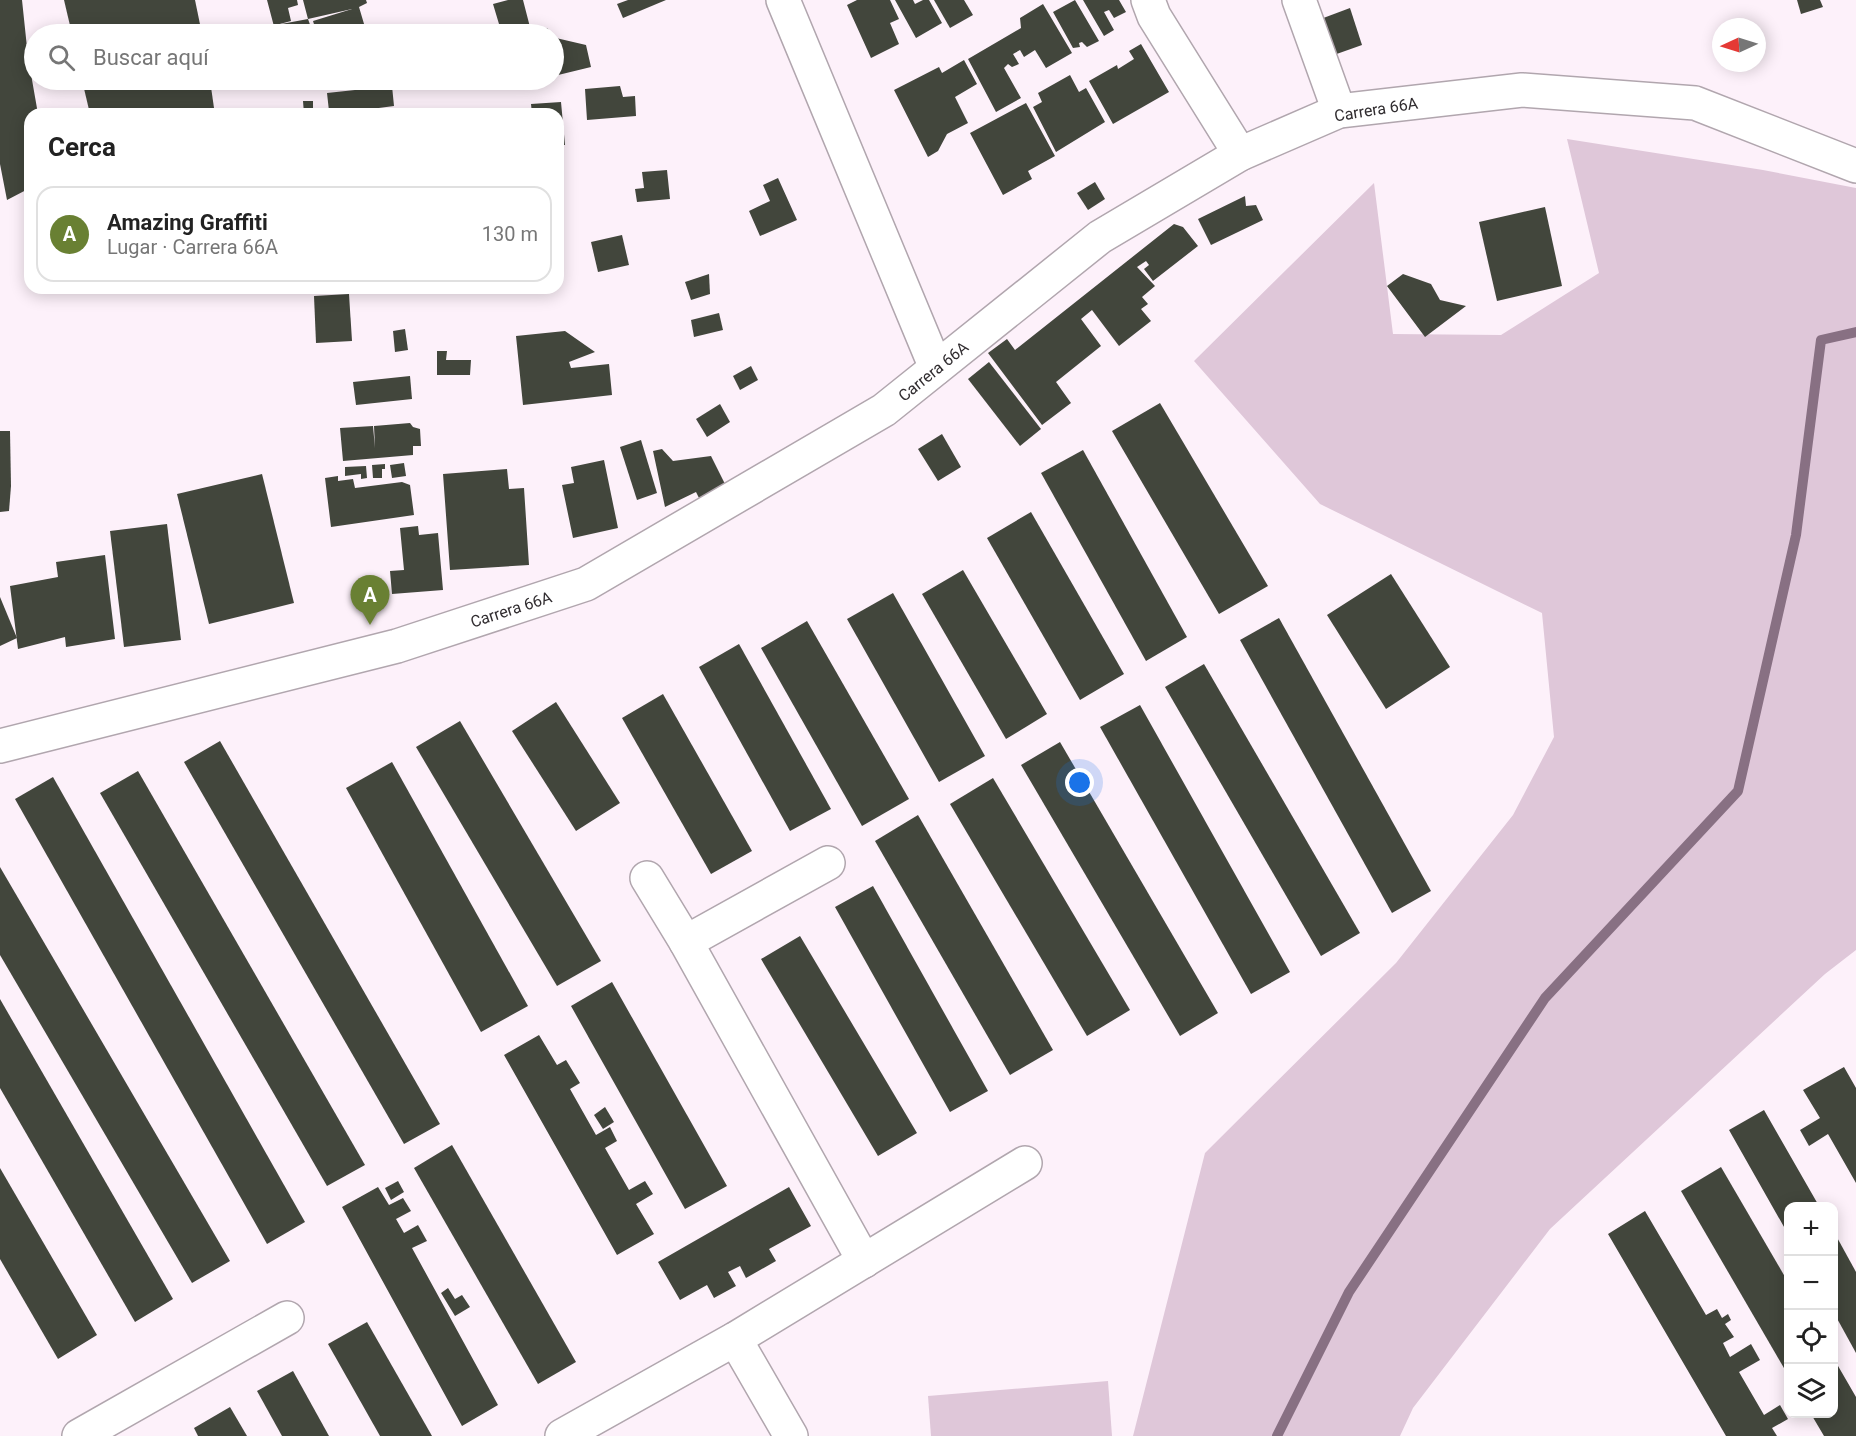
<!DOCTYPE html>
<html lang="es">
<meta charset="utf-8">
<style>
:root{--surface:#fff;--page:#f2f2f2;--text:#222;--muted:#767676;--line:#e0e0e0;--accent:#698033}
body{margin:0;font-family:Roboto,sans-serif;background:var(--page);color:var(--text)}
.controls{position:absolute;right:18px;bottom:18px;display:grid;overflow:hidden;border-radius:12px;box-shadow:0 3px 15px #0003}
.controls button{width:54px;height:54px;display:grid;place-items:center;padding:0;border:0;border-bottom:2px solid var(--line);background:var(--surface);color:var(--text);font:30px sans-serif}
.compass{position:absolute;left:1712px;top:18px;width:54px;height:54px;border-radius:50%;background:var(--surface);box-shadow:0 3px 15px #0003;rotate:266deg}
.you{position:absolute;left:1080px;top:783px;width:21px;height:21px;margin:-15px;border:4px solid #fff;border-radius:50%;background:#1a73e8;box-shadow:0 0 0 9px #1a73e833}
.badge{display:grid;place-items:center;width:39px;height:39px;border-radius:50%;background:var(--accent);color:#fff;font-size:20px;font-weight:700}
.pin{position:absolute;translate:-50% -50px;filter:drop-shadow(0 2px 3px #0008)}
.pin::after{content:'';position:absolute;top:32px;width:21px;height:18px;background:inherit;clip-path:polygon(0 0,100% 0,50% 100%)}
.list{margin:0;padding:0;list-style:none}
h2{display:flex;justify-content:space-between;align-items:center;height:78px;margin:0;padding:0 24px;font-size:26px}
h2 small{font-size:20px;font-weight:400;color:var(--muted)}
.list li{display:grid;grid-template-columns:39px 1fr auto;gap:18px;align-items:center;box-sizing:border-box;height:96px;margin:0 12px 12px;padding:0 12px;border:2px solid var(--line);border-radius:18px}
.list b{display:block;font-size:22px;white-space:nowrap}
.list p{margin:0;font-size:20px;white-space:nowrap;color:var(--muted)}
.list em{font-size:20px;font-style:normal;color:var(--muted)}
.icon{flex:none;width:33px;height:33px;fill:none;stroke:currentColor;stroke-width:2;stroke-linecap:round;stroke-linejoin:round}
.map{position:relative;flex:none;width:1856px;height:1436px;overflow:hidden}
.search{position:absolute;background:var(--surface);box-shadow:0 3px 15px #0003;left:24px;top:24px;width:540px;height:66px;display:flex;align-items:center;gap:15px;box-sizing:border-box;padding:0 21px;border-radius:33px;color:var(--muted);font-size:22px}
.panel{position:absolute;background:var(--surface);box-shadow:0 3px 15px #0003;left:24px;top:108px;width:540px;height:186px;border-radius:18px}
.map>svg:first-child{display:block}
</style>
<div class="map">
<svg width="1856" height="1436" viewBox="0 0 1856 1436">
<rect width="100%" height="100%" fill="#fdf1fa"/>
<g fill="#dfc7d9">
<polygon points="1567,139 1763,170 1856,188 1856,950 1825,974 1550,1229 1413,1408 1400,1436 1133,1436 1205,1153 1396,963 1513,815 1554,737 1542,613 1320,504 1194,361 1374,183 1393,334 1501,335 1599,273"/>
<polygon points="1108,1381 1112,1436 931,1436 928,1396"/>
</g>
<g fill="none" stroke-linecap="round" stroke-linejoin="round">
<polyline stroke="#887083" stroke-width="10" points="1277,1436 1349,1292 1545,998 1738,791 1796,535 1821,340 1856,332"/>
</g>
<g fill="#42463c">
<polygon points="0,0 22,0 28,57 38,114 30,114 30,188 7,200 0,164"/>
<polygon points="64,0 195,0 202,34 72,34"/>
<polygon points="267,0 297,0 298,5 288,8 291,21 276,25 308,19 313,33 276,34"/>
<polygon points="303,0 366,0 367,3 359,7 367,34 317,34 313,21 352,9 308,19"/>
<polygon points="508,0 523,0 531,31 547,28 553,34 502,34 493,4"/>
<polygon points="628,0 666,0 623,18 617,4"/>
<polygon points="857,0 890,0 899,19 890,23 899,44 871,58 847,5"/>
<polygon points="895,0 913,0 915,4 923,0 929,0 942,23 916,38"/>
<polygon points="934,0 964,0 973,15 950,28"/>
<polygon points="1075,0 1099,41 1087,47 1082,42 1079,43 1080,47 1073,48 1053,12"/>
<polygon points="1083,0 1119,0 1126,12 1114,18 1109,10 1104,12 1114,30 1104,36"/>
<polygon points="1797,0 1820,0 1823,7 1801,14"/>
<polygon points="1043,4 1072,53 1046,68 1035,50 1024,57 1020,50 1013,54 1019,64 1012,67 1008,64 1004,68 1021,98 996,112 968,59 1021,28 1020,18"/>
<polygon points="1350,8 1362,45 1331,56 1318,20"/>
<polygon points="554,35 556,38 586,45 591,67 554,76"/>
<polygon points="1141,44 1169,92 1113,124 1089,81 1117,65 1118,69 1134,59 1129,51"/>
<polygon points="964,60 977,84 955,97 968,123 947,134 938,151 928,157 894,90 939,67 942,73"/>
<polygon points="1070,75 1079,92 1086,88 1105,122 1056,152 1033,107 1042,102 1038,93"/>
<polygon points="82,80 210,80 214,108 192,114 90,114"/>
<polygon points="287,80 312,80 313,84 290,90"/>
<polygon points="392,86 394,106 333,114 304,114 303,101 313,101 313,112 329,111 327,93"/>
<polygon points="620,86 623,97 635,96 636,116 587,120 585,89"/>
<polygon points="561,102 565,145 558,145 558,114 532,114 531,104"/>
<polygon points="1026,103 1055,156 1028,171 1032,179 1003,195 970,133"/>
<polygon points="667,170 670,199 637,202 635,189 644,188 642,172"/>
<polygon points="778,178 797,220 760,236 749,211 770,201 763,185"/>
<polygon points="1095,182 1105,199 1088,210 1077,193"/>
<polygon points="1245,196 1246,206 1256,205 1263,220 1211,245 1198,219"/>
<polygon points="1545,207 1562,286 1497,301 1479,222"/>
<polygon points="1174,224 1183,227 1198,246 1153,281 1144,269 1149,265 1146,261 1137,267 1155,286 1142,297 1148,304 1141,309 1151,321 1119,346 1092,310 1081,319 1101,346 1056,382 1071,403 1042,425 988,353 1007,339 1015,350"/>
<polygon points="622,235 629,265 598,272 591,242"/>
<polygon points="709,274 710,294 691,300 685,282"/>
<polygon points="1403,274 1431,284 1440,300 1466,306 1425,337 1387,286"/>
<polygon points="349,294 352,341 316,343 314,296"/>
<polygon points="719,313 723,330 694,337 691,320"/>
<polygon points="405,329 408,350 395,352 393,331"/>
<polygon points="565,331 595,352 569,362 571,368 609,364 612,395 523,405 516,336"/>
<polygon points="437,351 447,351 446,360 471,360 470,375 437,375"/>
<polygon points="989,362 1041,429 1020,446 968,379"/>
<polygon points="751,366 758,380 740,390 733,376"/>
<polygon points="410,376 412,399 356,405 353,382"/>
<polygon points="1160,403 1268,586 1219,614 1112,431"/>
<polygon points="720,404 730,422 707,437 696,419"/>
<polygon points="410,423 413,427 420,429 421,446 413,446 413,455 343,461 340,428 373,426 375,448 374,426"/>
<polygon points="0,431 10,431 11,486 9,511 0,512"/>
<polygon points="942,434 961,467 938,481 918,449"/>
<polygon points="641,440 657,493 637,500 620,447"/>
<polygon points="662,449 673,461 711,456 726,486 700,500 696,492 665,507 653,451"/>
<polygon points="1083,450 1187,637 1146,661 1041,473"/>
<polygon points="604,460 618,528 573,538 562,485 574,483 571,467"/>
<polygon points="404,463 406,476 392,478 390,465"/>
<polygon points="385,464 385,469 382,469 382,478 373,478 372,465"/>
<polygon points="366,466 367,478 361,479 361,474 345,476 345,467"/>
<polygon points="507,469 509,489 524,488 529,565 450,570 443,474"/>
<polygon points="262,474 294,603 209,624 177,494"/>
<polygon points="338,476 338,481 353,479 355,488 402,482 410,485 414,515 331,527 325,478"/>
<polygon points="1031,512 1124,674 1080,700 987,538"/>
<polygon points="167,524 181,640 124,647 110,531"/>
<polygon points="418,526 419,535 438,533 443,590 392,594 390,571 404,570 400,528"/>
<polygon points="105,555 115,639 66,647 65,637 18,649 10,586 58,577 56,562"/>
<polygon points="963,570 1047,714 1006,739 922,594"/>
<polygon points="1391,574 1450,667 1386,709 1327,615"/>
<polygon points="893,593 985,756 939,782 847,619"/>
<polygon points="0,597 17,638 0,646"/>
<polygon points="1279,618 1431,891 1392,913 1240,640"/>
<polygon points="807,621 909,799 862,826 761,648"/>
<polygon points="739,644 831,809 790,831 699,667"/>
<polygon points="1204,664 1360,933 1321,956 1165,687"/>
<polygon points="663,694 752,851 711,874 622,718"/>
<polygon points="556,702 620,803 576,831 512,731"/>
<polygon points="1140,705 1290,972 1251,994 1100,727"/>
<polygon points="460,721 601,961 557,986 416,747"/>
<polygon points="220,741 440,1124 404,1144 184,762"/>
<polygon points="1060,742 1218,1013 1180,1036 1021,765"/>
<polygon points="392,762 528,1006 481,1032 346,788"/>
<polygon points="138,771 365,1165 327,1186 100,793"/>
<polygon points="53,777 305,1222 267,1244 15,799"/>
<polygon points="993,778 1130,1010 1087,1036 950,804"/>
<polygon points="918,815 1053,1050 1010,1075 875,841"/>
<polygon points="0,867 230,1261 192,1283 0,955"/>
<polygon points="873,886 988,1091 950,1112 835,907"/>
<polygon points="800,936 917,1133 878,1156 761,959"/>
<polygon points="612,982 727,1186 685,1209 571,1006"/>
<polygon points="0,999 173,1299 135,1322 0,1088"/>
<polygon points="539,1035 557,1065 566,1060 580,1083 570,1089 596,1135 610,1127 617,1141 605,1148 629,1190 645,1181 653,1194 636,1204 654,1234 617,1255 504,1055"/>
<polygon points="1844,1067 1856,1088 1856,1183 1828,1134 1809,1146 1800,1130 1820,1118 1803,1090"/>
<polygon points="605,1107 614,1122 603,1129 594,1115"/>
<polygon points="1764,1110 1819,1206 1788,1206 1788,1234 1729,1130"/>
<polygon points="452,1145 576,1362 538,1384 414,1168"/>
<polygon points="1721,1167 1788,1282 1788,1375 1681,1191"/>
<polygon points="0,1168 97,1335 58,1359 0,1259"/>
<polygon points="398,1181 404,1192 391,1200 385,1188"/>
<polygon points="378,1187 389,1205 403,1198 411,1211 396,1219 404,1233 418,1225 427,1241 412,1248 498,1405 462,1426 342,1207"/>
<polygon points="789,1187 811,1226 769,1249 776,1261 746,1278 740,1266 728,1272 736,1286 714,1298 707,1285 680,1300 658,1262"/>
<polygon points="1645,1211 1706,1315 1717,1309 1722,1318 1728,1314 1731,1320 1725,1324 1734,1337 1723,1343 1730,1357 1751,1344 1760,1360 1739,1372 1764,1415 1780,1405 1788,1419 1772,1428 1777,1436 1726,1436 1608,1234"/>
<polygon points="1834,1232 1856,1272 1856,1353 1834,1313"/>
<polygon points="448,1288 455,1299 462,1295 470,1307 455,1316 441,1293"/>
<polygon points="367,1322 432,1436 380,1436 328,1344"/>
<polygon points="1834,1359 1856,1397 1856,1436 1824,1436 1811,1414 1834,1414"/>
<polygon points="293,1371 329,1436 282,1436 257,1391"/>
<polygon points="230,1407 247,1436 198,1436 194,1428"/>
</g>
<g fill="none" stroke-linecap="round" stroke-linejoin="round">
<defs>
<g id="minor">
<polyline points="783,0 936,368"/>
<polyline points="1148,0 1154,16 1240,154"/>
<polyline points="1299,0 1339,111"/>
<polyline points="0,746 397,646 586,584 884,410 1100,237 1240,154 1339,111 1522,90 1695,103 1856,166"/>
<polyline points="828,863 686,942 864,1261"/>
<polyline points="647,878 686,942"/>
<polyline points="735,1339 791,1436"/>
<polyline points="79,1436 287,1318"/>
<polyline points="562,1436 735,1339 1025,1163"/>
</g>
</defs>
<use href="#minor" stroke="#b1a6ae" stroke-width="36"/>
<use href="#minor" stroke="#fff" stroke-width="33"/>
</g>
<g text-anchor="middle" stroke-width="6" stroke-linejoin="round" paint-order="stroke">
<g font-size="16" fill="#312d30" stroke="#fff">
<text transform="translate(1376 109) rotate(-9)" y="6">Carrera 66A</text>
<text transform="translate(933 371) rotate(-39)" y="6">Carrera 66A</text>
<text transform="translate(511 609) rotate(-18)" y="6">Carrera 66A</text>
</g>
</g>
</svg>
<div class="controls">
<button>+</button>
<button>−</button>
<button><svg class="icon" aria-label="locate" viewBox="0 0 24 24"><circle cx="12" cy="12" r="6"/><path d="M12 2v4M12 18v4M2 12h4M18 12h4"/></svg></button>
<button><svg class="icon" aria-label="layers" viewBox="0 0 24 24"><path d="M12 4l9 5-9 5-9-5zM3 14l9 5 9-5"/></svg></button>
</div>
<svg class="compass" viewBox="-18 -18 36 36"><path d="M0-13l5 13h-10z" fill="#e53935"/><path d="M0 13l5-13h-10z" fill="#767676"/></svg>
<div class="you"></div>
<div class="pin badge" style="left:370px;top:625px">A</div>
<div class="search"><svg class="icon" aria-label="search" viewBox="0 0 24 24"><circle cx="10" cy="10" r="6"/><path d="M15 15l6 6"/></svg>Buscar aquí</div>
<section class="panel">
<h2>Cerca<small></small></h2>
<ul class="list">
<li><span class="badge">A</span><div><b>Amazing Graffiti</b><p>Lugar · Carrera 66A</p></div><em>130 m</em></li>
</ul>
</section>
</div>
